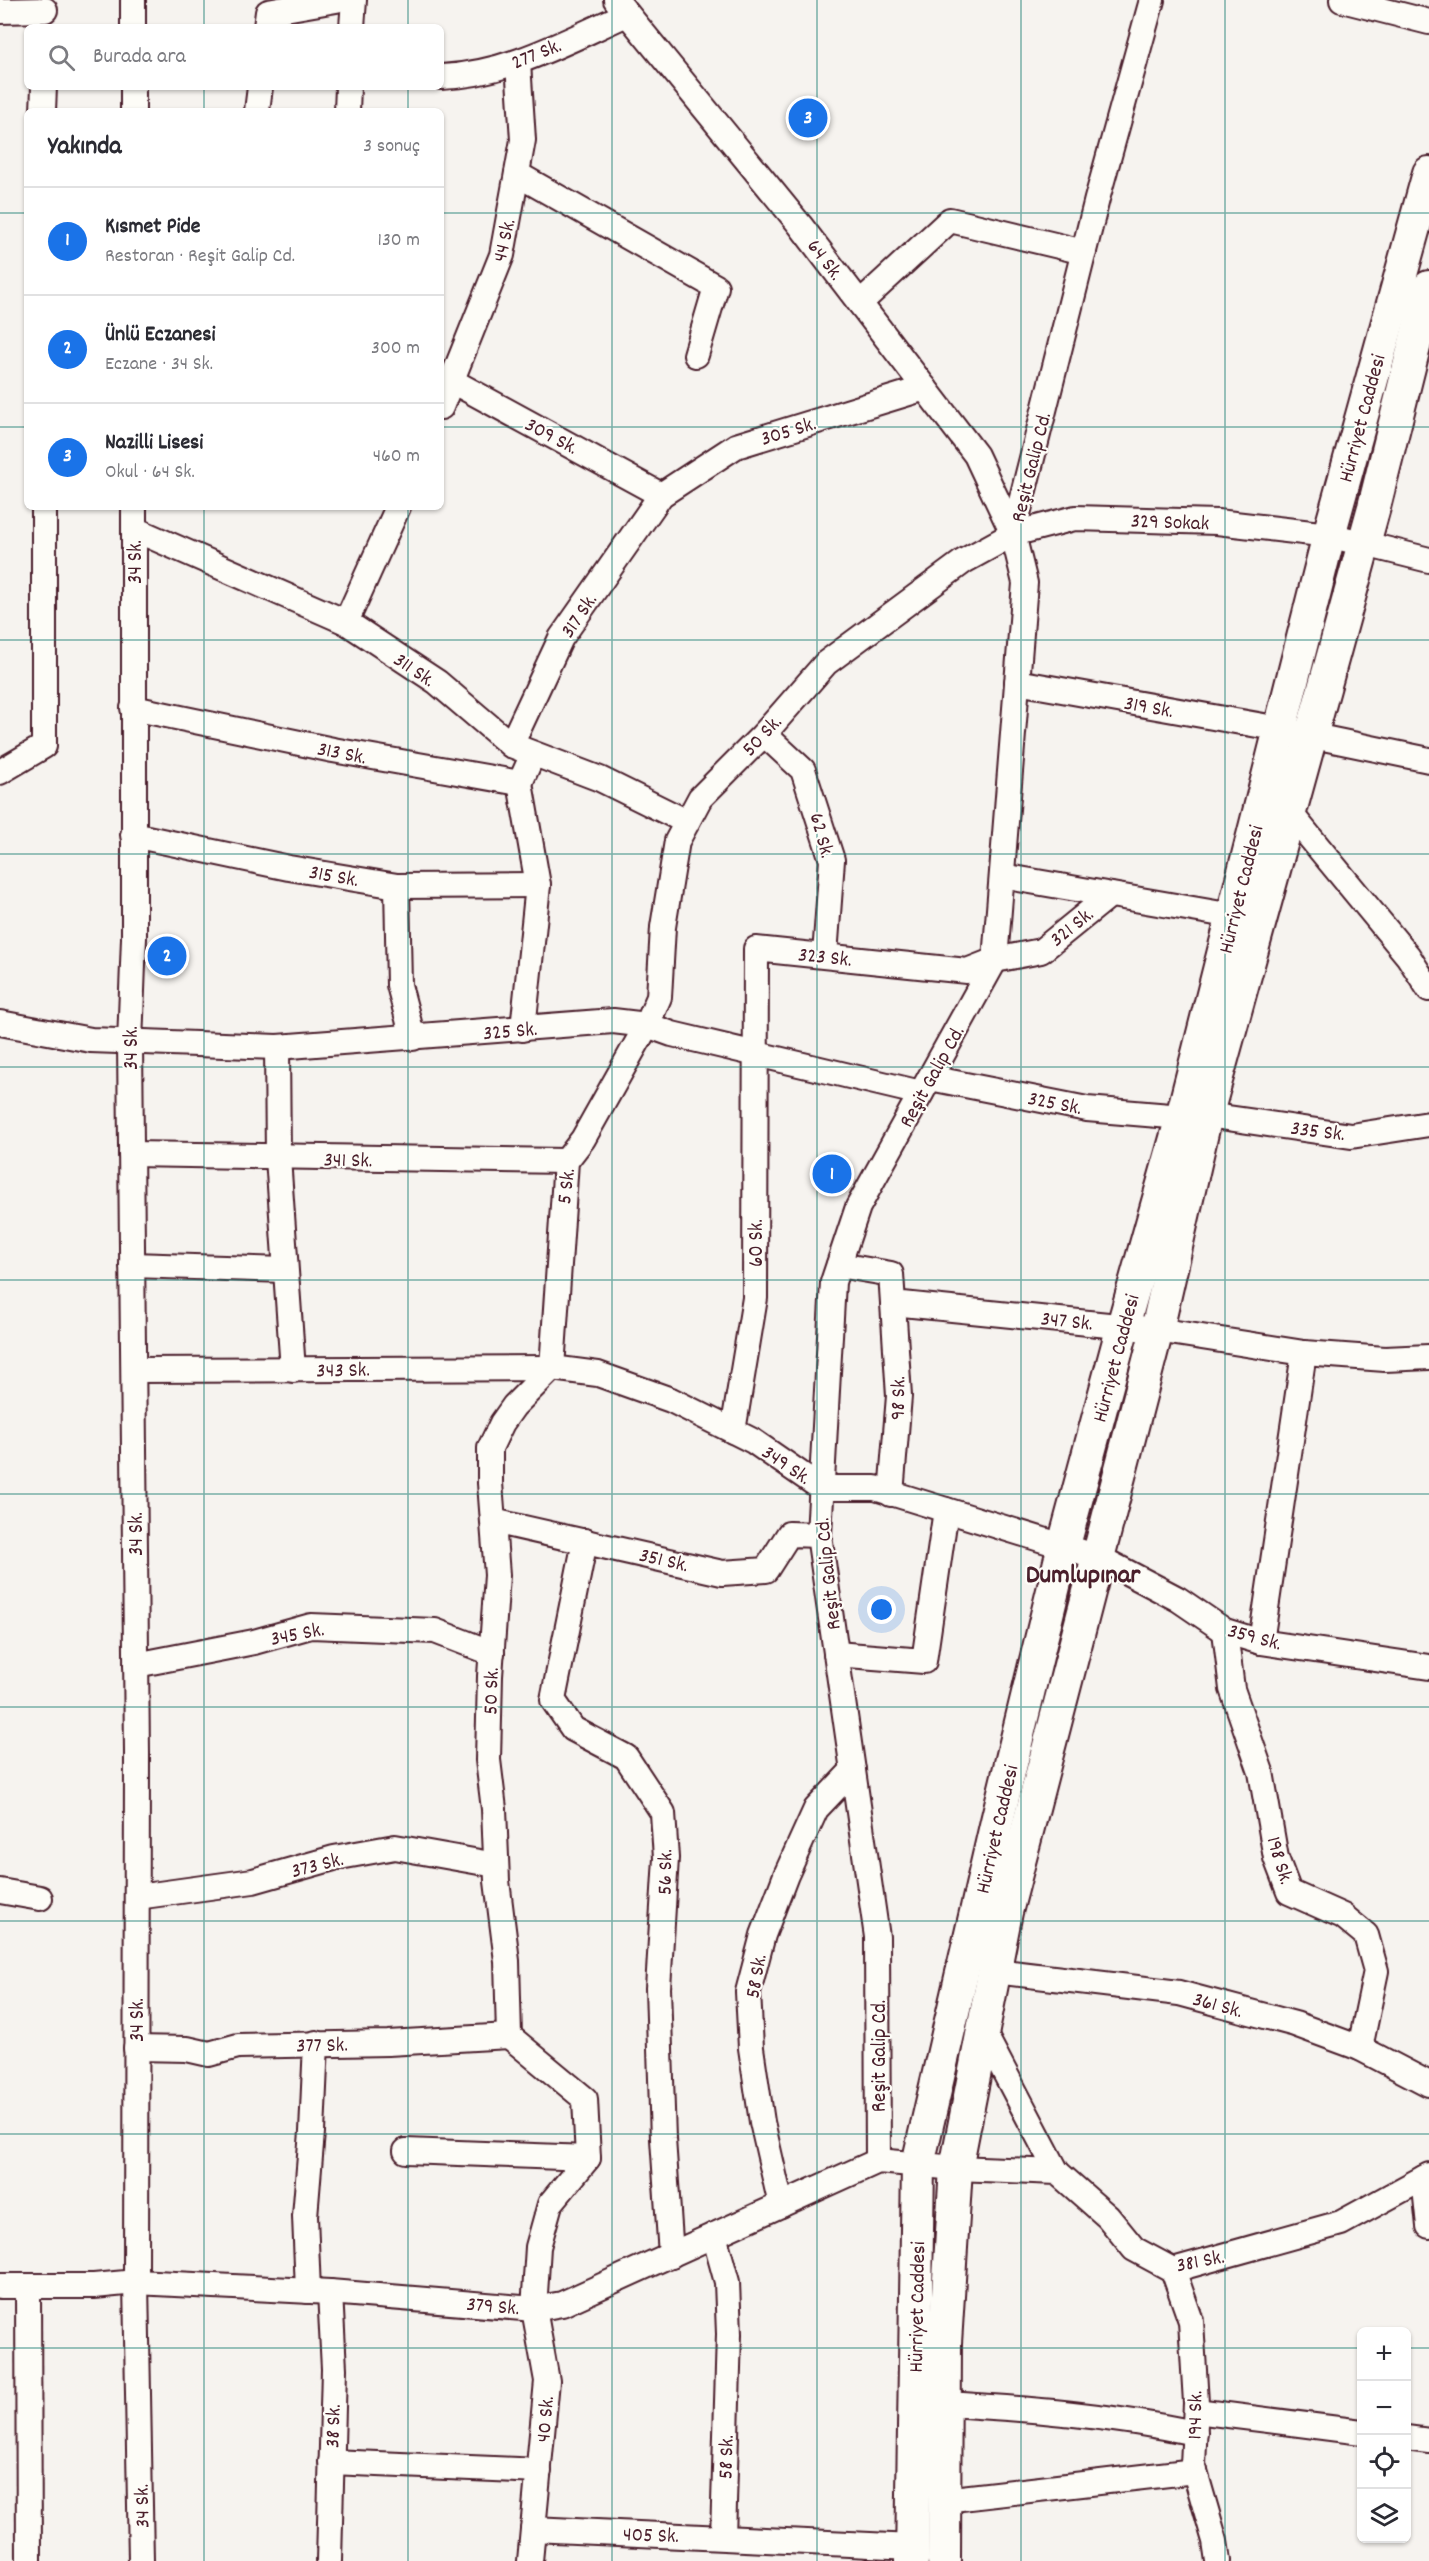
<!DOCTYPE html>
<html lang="tr">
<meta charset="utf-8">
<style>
:root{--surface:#fff;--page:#f2f2f3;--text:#2b2b33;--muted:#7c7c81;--line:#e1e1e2;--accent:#1a73e8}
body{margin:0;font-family:Dekko,sans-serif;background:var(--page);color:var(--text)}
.controls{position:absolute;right:18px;bottom:18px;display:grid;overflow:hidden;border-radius:9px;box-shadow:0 2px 4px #0004}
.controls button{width:54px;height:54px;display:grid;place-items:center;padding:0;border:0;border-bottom:2px solid var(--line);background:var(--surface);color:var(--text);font:30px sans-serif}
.you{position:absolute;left:882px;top:1610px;width:21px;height:21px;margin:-15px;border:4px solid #fff;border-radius:50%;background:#1a73e8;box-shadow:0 0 0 9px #1a73e833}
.badge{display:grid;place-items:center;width:39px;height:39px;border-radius:50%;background:var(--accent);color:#fff;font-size:20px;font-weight:700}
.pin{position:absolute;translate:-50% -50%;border:3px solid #fff;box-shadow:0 2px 6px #0006}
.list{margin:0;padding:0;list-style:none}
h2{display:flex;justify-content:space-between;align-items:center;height:78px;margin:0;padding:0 24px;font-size:26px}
h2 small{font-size:20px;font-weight:400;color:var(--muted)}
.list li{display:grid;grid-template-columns:39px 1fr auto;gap:18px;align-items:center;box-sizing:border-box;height:108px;padding:0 24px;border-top:2px solid var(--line)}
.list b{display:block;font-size:22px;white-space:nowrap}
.list p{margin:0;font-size:20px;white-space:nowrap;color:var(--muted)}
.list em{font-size:20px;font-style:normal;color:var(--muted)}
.icon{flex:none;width:33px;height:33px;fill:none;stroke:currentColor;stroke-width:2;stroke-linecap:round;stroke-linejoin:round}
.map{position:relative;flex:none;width:1429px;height:2561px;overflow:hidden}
.search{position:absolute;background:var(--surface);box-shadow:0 2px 4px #0004;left:24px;top:24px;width:420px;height:66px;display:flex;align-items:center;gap:15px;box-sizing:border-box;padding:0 21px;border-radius:9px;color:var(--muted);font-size:22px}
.panel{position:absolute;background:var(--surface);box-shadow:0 2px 4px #0004;left:24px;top:108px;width:420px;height:402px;border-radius:9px}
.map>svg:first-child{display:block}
</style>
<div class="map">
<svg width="1429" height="2561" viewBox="0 0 1429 2561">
<rect width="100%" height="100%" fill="#f6f3ef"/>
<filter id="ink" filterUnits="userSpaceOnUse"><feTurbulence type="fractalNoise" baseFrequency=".0167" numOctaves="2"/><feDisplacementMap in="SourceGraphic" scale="12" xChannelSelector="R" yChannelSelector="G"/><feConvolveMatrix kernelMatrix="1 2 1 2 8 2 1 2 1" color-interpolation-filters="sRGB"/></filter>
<g filter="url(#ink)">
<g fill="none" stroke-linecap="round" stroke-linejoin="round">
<defs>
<g id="minor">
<polyline points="616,0 800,225 976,455 1013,534"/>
<polyline points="1342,0 1429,22"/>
<polyline points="0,11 45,10"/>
<polyline points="133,27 133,0"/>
<polyline points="266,27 268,12 336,0"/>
<polyline points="352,27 354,0"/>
<path d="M441,77C509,74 566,41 627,14"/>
<polyline points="43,111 44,87"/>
<polyline points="133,111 133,87"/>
<polyline points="257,111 260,87"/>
<polyline points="347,111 348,87"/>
<polyline points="517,174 716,287 696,355"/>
<polyline points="860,303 950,220 1084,252"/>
<polyline points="441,379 452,381 661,495"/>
<polyline points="441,407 502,255 523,140 518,63"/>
<polyline points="134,507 134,938 130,1043 137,1753 136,2282 141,2561"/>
<polyline points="134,529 346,622 437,682 511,745 600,779 687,822"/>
<polyline points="346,622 398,507"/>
<polyline points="1017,682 1280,729 1429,760"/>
<polyline points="133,708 333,750 520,783 533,754"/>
<polyline points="764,734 803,770 832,860 825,955"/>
<polyline points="511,745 561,638 661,495 736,446 925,388"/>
<polyline points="0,772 44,746 44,507"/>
<polyline points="520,783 538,885 523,1029"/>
<polyline points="1290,813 1408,956 1429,989"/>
<polyline points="133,835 289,868 397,886 538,885"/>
<polyline points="1002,876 1233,916"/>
<polyline points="397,886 399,985 413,1038"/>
<polyline points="0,1023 91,1040 277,1047 613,1021 647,1025 672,1034 921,1093"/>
<polyline points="277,1047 278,1158 293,1370"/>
<polyline points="930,1078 1087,1109 1182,1117 1207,1115 1351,1136 1429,1124"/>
<polyline points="131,1154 566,1161"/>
<polyline points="132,1265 285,1270"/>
<polyline points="839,1265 891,1274 893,1303 1157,1330 1304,1353 1385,1359 1429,1357"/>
<polyline points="552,1368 566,1161 583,1139 647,1025 659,997 663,927 677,841 700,798 764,734 826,663 964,561 1013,534 1075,518 1217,522 1329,535 1429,560"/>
<polyline points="134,1370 552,1368 598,1374 671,1400 753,1441 821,1488 875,1488 1098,1557 1178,1599 1225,1631 1261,1642 1429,1667"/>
<polyline points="733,1431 755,1298 756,949 967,971 995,960 1041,951 1110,895"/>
<polyline points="891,1494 899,1396 893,1303"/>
<polyline points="493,1521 722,1573 766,1570 789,1534 819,1535"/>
<polyline points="585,1541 553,1700 573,1729 626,1757 663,1813 666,1858 658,1988 663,2139 671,2255"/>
<polyline points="1225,1631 1232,1689 1261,1772 1276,1858 1289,1892 1343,1916 1366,1935 1376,1971 1360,2048"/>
<polyline points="1261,1642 1304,1353"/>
<polyline points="836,1654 924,1661 946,1510"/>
<polyline points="136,1665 254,1642 311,1626 435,1631 492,1653"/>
<polyline points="0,1891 40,1898"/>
<polyline points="137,1897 253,1881 334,1858 395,1847 496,1865"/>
<polyline points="995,1971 1179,1993 1295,2024 1360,2048 1429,2084"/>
<polyline points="983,2031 1057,2172"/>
<polyline points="509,2036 507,1961 497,1881 494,1809 488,1760 490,1676 497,1575 490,1483 490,1448 502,1423 514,1406 552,1368"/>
<polyline points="509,2036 585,2099 588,2158 550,2204 538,2247 534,2309 547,2381 530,2561"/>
<polyline points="136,2048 187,2049 209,2054 238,2046 388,2043 509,2036"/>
<polyline points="406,2151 588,2158"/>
<polyline points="878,2161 877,1937 819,1535 833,1282 858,1207 995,960 1025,583 1013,534 1097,199 1152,0"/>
<polyline points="1424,2178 1429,2226"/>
<polyline points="781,2205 762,2122 751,2048 748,1992 763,1935 786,1875 816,1809 853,1770"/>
<polyline points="714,2235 727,2282 729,2334 723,2537"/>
<polyline points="1173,2270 1191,2321 1196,2403 1193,2465 1215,2541 1218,2561"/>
<polyline points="0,2286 94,2286 136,2282 330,2292 534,2309 562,2304 878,2161 956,2168 1057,2172 1108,2217 1134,2249 1173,2270 1341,2223 1429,2175"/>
<polyline points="28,2286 29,2561"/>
<polyline points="308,2291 305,2216 312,2132 316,2043"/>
<path d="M945,2404C1031,2409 1109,2415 1195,2433"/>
<polyline points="1196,2411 1362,2432"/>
<polyline points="1406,2438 1429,2441"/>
<polyline points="331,2462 539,2471"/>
<polyline points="944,2500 1195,2471"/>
<polyline points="533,2529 912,2547"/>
<polyline points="329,2561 334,2369 330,2292"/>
</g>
<g id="major">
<polyline points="912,2561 918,2164 997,1821 1064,1545 1123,1326 1182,1117 1329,535 1429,173"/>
<polyline points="944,2561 945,2343 956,2168 1006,1912 1157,1330 1204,1124 1374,507 1429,287"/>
</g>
</defs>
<use href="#minor" stroke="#4a1f2b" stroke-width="28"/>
<use href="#major" stroke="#4a1f2b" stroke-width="36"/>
<use href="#minor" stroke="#fdfcf7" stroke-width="24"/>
<use href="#major" stroke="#fdfcf7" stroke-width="32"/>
</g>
</g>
<path fill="none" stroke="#0f766e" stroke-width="1.5" stroke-opacity="0.55" d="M204,0V27M408,0V27M612,0V2561M817,0V2561M1021,0V2561M1225,0V2561M204,87V111M408,87V111M0,213H27M441,213H1429M0,427H27M441,427H1429M204,507V2561M408,507V2561M0,640H1429M0,854H1429M0,1067H1429M0,1280H1429M0,1494H1429M0,1707H1429M0,1921H1429M0,2134H1429M0,2348H1362M1406,2348H1429"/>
<g text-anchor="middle" stroke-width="4.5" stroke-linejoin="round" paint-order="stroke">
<g font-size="21" fill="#4a1f2b" stroke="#fdfcf7">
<text transform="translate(536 53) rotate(-22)" y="7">277 Sk.</text>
<text transform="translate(503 240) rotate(-77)" y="7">44 Sk.</text>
<text transform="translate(826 259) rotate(53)" y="7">64 Sk.</text>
<text transform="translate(1361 418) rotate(-75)" y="7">Hürriyet Caddesi</text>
<text transform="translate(788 430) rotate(-17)" y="7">305 Sk.</text>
<text transform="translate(552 435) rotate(28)" y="7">309 Sk.</text>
<text transform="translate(1030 467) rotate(-76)" y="7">Reşit Galip Cd.</text>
<text transform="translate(1170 521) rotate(2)" y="7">329 Sokak</text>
<text transform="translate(134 562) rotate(-90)" y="7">34 Sk.</text>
<text transform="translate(578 615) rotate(-56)" y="7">317 Sk.</text>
<text transform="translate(415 669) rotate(34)" y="7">311 Sk.</text>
<text transform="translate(1149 706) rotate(10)" y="7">319 Sk.</text>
<text transform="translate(761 735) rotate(-47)" y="7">50 Sk.</text>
<text transform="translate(342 752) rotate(11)" y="7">313 Sk.</text>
<text transform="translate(823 835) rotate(75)" y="7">62 Sk.</text>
<text transform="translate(334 875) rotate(10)" y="7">315 Sk.</text>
<text transform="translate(1240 889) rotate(-76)" y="7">Hürriyet Caddesi</text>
<text transform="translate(1071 926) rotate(-39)" y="7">321 Sk.</text>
<text transform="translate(825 956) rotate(6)" y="7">323 Sk.</text>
<text transform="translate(510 1030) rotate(-5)" y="7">325 Sk.</text>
<text transform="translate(130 1048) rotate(-90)" y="7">34 Sk.</text>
<text transform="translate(931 1076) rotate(-61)" y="7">Reşit Galip Cd.</text>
<text transform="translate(1055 1102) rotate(11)" y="7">325 Sk.</text>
<text transform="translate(1318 1130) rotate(7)" y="7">335 Sk.</text>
<text transform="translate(348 1159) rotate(1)" y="7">341 Sk.</text>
<text transform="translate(565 1186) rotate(-83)" y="7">5 Sk.</text>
<text transform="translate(755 1243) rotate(-90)" y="7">60 Sk.</text>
<text transform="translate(1067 1320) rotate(6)" y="7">347 Sk.</text>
<text transform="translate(1115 1358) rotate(-75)" y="7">Hürriyet Caddesi</text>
<text transform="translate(343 1369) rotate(-1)" y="7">343 Sk.</text>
<text transform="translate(897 1398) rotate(-89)" y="7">98 Sk.</text>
<text transform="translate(787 1464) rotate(34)" y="7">349 Sk.</text>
<text transform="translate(135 1534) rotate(-90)" y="7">34 Sk.</text>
<text transform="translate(664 1559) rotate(13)" y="7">351 Sk.</text>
<text transform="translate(827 1574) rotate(-96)" y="7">Reşit Galip Cd.</text>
<text transform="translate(297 1633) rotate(-11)" y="7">345 Sk.</text>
<text transform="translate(1255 1636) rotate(15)" y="7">359 Sk.</text>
<text transform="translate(490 1691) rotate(-88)" y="7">50 Sk.</text>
<text transform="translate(996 1829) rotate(-77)" y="7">Hürriyet Caddesi</text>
<text transform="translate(1281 1860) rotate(73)" y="7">198 Sk.</text>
<text transform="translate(317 1864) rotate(-14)" y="7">373 Sk.</text>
<text transform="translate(664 1872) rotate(-89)" y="7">56 Sk.</text>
<text transform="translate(755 1976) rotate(-80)" y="7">58 Sk.</text>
<text transform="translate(1218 2004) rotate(15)" y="7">361 Sk.</text>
<text transform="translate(136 2020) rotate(-90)" y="7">34 Sk.</text>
<text transform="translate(322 2044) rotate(-1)" y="7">377 Sk.</text>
<text transform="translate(878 2056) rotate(-90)" y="7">Reşit Galip Cd.</text>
<text transform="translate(1200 2260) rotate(-11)" y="7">381 Sk.</text>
<text transform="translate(493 2305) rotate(5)" y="7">379 Sk.</text>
<text transform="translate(916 2307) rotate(-89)" y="7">Hürriyet Caddesi</text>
<text transform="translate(1194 2415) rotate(-89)" y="7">194 Sk.</text>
<text transform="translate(544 2419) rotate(-85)" y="7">40 Sk.</text>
<text transform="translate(332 2426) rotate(-88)" y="7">38 Sk.</text>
<text transform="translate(725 2457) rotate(-88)" y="7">58 Sk.</text>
<text transform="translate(141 2506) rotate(-91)" y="7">34 Sk.</text>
<text transform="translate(651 2534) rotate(2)" y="7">405 Sk.</text>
</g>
<g font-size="27" font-weight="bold" fill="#4a1f2b" stroke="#fdfcf7">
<text x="1083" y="1582">Dumlupınar</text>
</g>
</g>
</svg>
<div class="controls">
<button>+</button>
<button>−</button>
<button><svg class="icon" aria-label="locate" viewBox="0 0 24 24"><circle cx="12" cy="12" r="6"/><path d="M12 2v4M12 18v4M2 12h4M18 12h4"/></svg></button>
<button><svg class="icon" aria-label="layers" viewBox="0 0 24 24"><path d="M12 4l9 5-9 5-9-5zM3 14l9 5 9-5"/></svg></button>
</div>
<div class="you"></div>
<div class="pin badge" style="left:832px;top:1174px">1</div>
<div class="pin badge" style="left:167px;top:956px">2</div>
<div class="pin badge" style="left:808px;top:118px">3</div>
<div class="search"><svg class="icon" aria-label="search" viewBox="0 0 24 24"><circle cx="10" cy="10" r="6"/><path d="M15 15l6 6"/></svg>Burada ara</div>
<section class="panel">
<h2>Yakında<small>3 sonuç</small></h2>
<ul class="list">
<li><span class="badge">1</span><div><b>Kısmet Pide</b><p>Restoran · Reşit Galip Cd.</p></div><em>130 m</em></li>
<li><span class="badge">2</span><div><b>Ünlü Eczanesi</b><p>Eczane · 34 Sk.</p></div><em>300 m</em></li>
<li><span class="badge">3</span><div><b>Nazilli Lisesi</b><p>Okul · 64 Sk.</p></div><em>460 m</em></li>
</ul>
</section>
</div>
